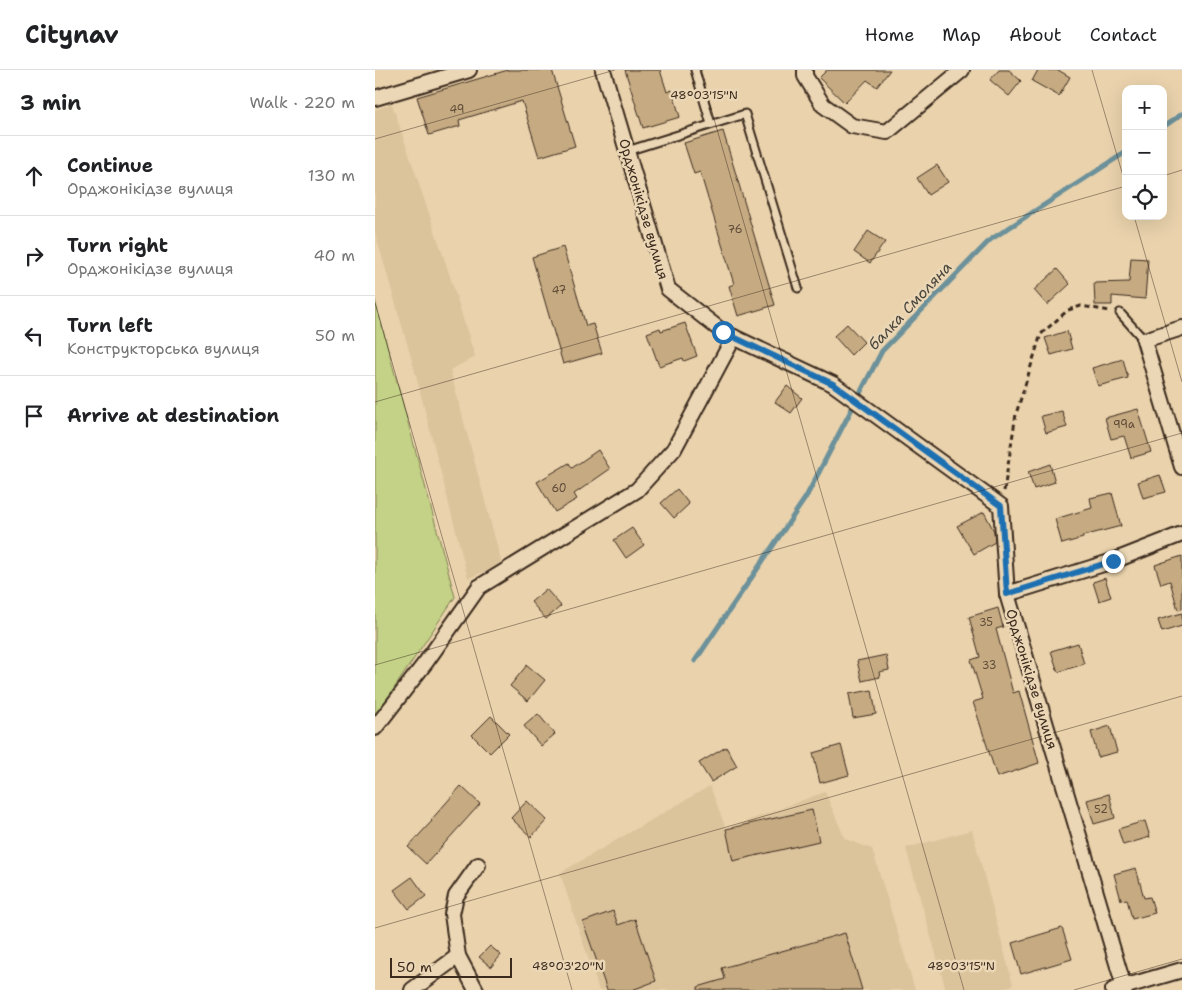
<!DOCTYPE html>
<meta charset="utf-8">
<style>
:root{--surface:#fff;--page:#f2f2f2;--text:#202124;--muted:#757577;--line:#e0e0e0}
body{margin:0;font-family:"Shantell Sans",sans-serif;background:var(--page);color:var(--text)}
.controls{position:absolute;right:15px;top:15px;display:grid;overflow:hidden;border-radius:10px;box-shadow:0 5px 20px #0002}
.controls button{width:45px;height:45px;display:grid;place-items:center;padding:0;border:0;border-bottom:1px solid var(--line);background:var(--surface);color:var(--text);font:25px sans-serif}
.scale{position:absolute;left:15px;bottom:12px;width:122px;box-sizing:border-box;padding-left:5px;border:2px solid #3b2a1e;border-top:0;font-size:14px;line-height:18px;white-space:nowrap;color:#3b2a1e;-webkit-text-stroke:4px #ebd7b5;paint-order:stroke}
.stop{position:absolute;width:15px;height:15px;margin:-11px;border:4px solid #1f6fb2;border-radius:50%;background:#fff}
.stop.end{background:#1f6fb2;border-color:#fff;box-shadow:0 1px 5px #0008}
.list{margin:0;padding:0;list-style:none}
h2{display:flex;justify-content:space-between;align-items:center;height:65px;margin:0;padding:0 20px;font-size:21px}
h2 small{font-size:16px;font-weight:400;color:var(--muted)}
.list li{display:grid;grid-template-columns:32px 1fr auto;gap:15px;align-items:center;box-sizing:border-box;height:80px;padding:0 20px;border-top:1px solid var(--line)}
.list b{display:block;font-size:19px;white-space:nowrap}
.list p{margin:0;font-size:16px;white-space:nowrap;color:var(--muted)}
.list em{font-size:16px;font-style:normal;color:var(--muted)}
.icon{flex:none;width:28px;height:28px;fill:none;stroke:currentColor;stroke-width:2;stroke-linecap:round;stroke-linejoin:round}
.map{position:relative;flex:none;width:807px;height:920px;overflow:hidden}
header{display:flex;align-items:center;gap:30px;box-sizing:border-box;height:70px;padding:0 25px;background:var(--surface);border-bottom:1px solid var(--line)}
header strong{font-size:24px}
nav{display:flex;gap:28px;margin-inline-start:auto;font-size:18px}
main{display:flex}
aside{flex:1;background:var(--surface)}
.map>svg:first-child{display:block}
</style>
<header>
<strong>Citynav</strong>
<nav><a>Home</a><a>Map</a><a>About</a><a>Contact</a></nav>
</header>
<main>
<aside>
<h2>3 min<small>Walk · 220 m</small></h2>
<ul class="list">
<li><svg class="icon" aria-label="ahead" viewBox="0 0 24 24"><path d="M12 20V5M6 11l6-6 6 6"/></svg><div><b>Continue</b><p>Орджонікідзе вулиця</p></div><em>130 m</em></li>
<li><svg class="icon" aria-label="right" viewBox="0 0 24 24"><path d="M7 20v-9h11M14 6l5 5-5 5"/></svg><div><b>Turn right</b><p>Орджонікідзе вулиця</p></div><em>40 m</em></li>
<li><svg class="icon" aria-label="left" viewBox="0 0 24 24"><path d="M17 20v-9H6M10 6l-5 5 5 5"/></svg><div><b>Turn left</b><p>Конструкторська вулиця</p></div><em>50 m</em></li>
<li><svg class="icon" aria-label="arrive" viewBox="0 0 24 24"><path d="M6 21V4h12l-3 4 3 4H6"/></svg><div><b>Arrive at destination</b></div></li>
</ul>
</aside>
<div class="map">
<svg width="807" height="920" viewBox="0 0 807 920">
<rect width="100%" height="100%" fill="#e9d2ac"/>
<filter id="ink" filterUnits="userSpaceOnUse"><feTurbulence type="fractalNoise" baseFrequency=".02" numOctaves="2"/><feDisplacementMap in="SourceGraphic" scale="10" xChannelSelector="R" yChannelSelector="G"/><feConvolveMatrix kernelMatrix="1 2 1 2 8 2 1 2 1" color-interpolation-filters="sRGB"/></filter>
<g filter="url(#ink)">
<g fill="#dbc39c">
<polygon points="17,34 72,197 100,287 75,300 127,495 93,508 38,294 0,162 0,40"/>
<polygon points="335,716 351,759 450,722 470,769 497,779 540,920 224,920 185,803"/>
<polygon points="597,760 638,915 622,920 571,920 531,778"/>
</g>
<polygon fill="#c3d286" stroke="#7f7e52" points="0,230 80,527 0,647"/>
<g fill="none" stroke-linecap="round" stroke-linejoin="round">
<g stroke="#6c919a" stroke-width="5">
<polyline points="788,57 807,44"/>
<polyline points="320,591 431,427 507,281 615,170 751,82"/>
</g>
</g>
<g fill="#c6ab82" stroke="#3b2a1e">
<polygon points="133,0 177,0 200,76 164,87 147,31 84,50 85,56 54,65 42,27"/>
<polygon points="250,0 285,0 292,22 297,20 305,47 268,58"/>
<polygon points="452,0 515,0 502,17 492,10 470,33 444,8"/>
<polygon points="624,0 634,0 646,11 634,26 615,10"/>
<polygon points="663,0 683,0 695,7 684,26 657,11"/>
<polygon points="348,61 400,235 363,246 354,216 359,214 325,102 319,104 309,73"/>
<polygon points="562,95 573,112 553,125 542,108"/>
<polygon points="493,161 510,172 495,193 479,182"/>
<polygon points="188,177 211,256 218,254 227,283 188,294 157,187"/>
<polygon points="756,188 773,189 770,229 737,226 737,235 720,235 719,213 754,212"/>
<polygon points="682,199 695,214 672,235 659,220"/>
<polygon points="310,253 322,286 309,291 308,288 284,296 272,263 285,258 286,261"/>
<polygon points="472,254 489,272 476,285 459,266"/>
<polygon points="692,261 697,279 676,285 670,268"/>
<polygon points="748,289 753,308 723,316 717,298"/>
<polygon points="412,316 427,328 416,343 400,332"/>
<polygon points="763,339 776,382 756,388 749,366 736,369 730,348"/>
<polygon points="687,341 692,357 671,363 666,346"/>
<polygon points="223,380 235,399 199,424 202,429 180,442 162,412 194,393 197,398"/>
<polygon points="675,394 680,412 659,419 653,402"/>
<polygon points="785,405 791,422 768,428 763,412"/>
<polygon points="302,419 314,434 299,448 286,433"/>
<polygon points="737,423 746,456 708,466 708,468 687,474 680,449 717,438 715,428"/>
<polygon points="609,442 619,461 620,472 599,484 582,456"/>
<polygon points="257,458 269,475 251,488 239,470"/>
<polygon points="807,486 807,539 803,540 795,511 786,514 780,495"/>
<polygon points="730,508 736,527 724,531 718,512"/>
<polygon points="171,519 186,536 171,549 156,532"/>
<polygon points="623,538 628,557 621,559 638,623 644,621 664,693 622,707 598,632 608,629 596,590 605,587 594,547"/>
<polygon points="807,543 807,556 787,562 783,550"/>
<polygon points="703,573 709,594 683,602 676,581"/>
<polygon points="511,585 514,600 504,602 505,607 487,611 482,591"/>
<polygon points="152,595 170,610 153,631 135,616"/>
<polygon points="497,620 501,644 478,648 474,624"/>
<polygon points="163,644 180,664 166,676 149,656"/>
<polygon points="116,646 134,664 115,683 97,665"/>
<polygon points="735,656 742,682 723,687 716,662"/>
<polygon points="466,675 474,705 445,713 438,683"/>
<polygon points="351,677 362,696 336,712 324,693"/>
<polygon points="86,716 105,734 51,794 33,777 57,751 56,750"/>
<polygon points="734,724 740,748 719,754 712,730"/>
<polygon points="152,731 172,750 156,767 136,748"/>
<polygon points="437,740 444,771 358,791 351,759"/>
<polygon points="770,751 775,767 748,775 743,759"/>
<polygon points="761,798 769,828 775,827 780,843 757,849 752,829 746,830 739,804"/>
<polygon points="37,807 51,826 34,839 19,820"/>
<polygon points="238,841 243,855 260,849 281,911 257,920 232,920 208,852"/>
<polygon points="687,858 697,889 646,904 637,873"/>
<polygon points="470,863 487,920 323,920 323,917 350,909 347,898"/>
<polygon points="115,876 126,885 116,897 104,887"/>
</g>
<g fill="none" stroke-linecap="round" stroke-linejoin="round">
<defs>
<g id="service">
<polyline points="321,0 320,0 336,54"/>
<polyline points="252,81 370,44 423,218"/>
<polyline points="745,243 769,270"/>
</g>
<g id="minor">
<polyline points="228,0 293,219 348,262 458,314 626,436 632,524 750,920"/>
<polyline points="430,0 430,6 448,35 477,56 512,62 587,0"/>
<polyline points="0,28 94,0"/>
<polyline points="807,258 769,270 807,397"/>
<polyline points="632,524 738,491 807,464"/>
<polyline points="0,658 51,592 104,517 262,420 299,379 359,267"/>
<polyline points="37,920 83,886"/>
<polyline points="101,920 83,886 77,844 81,826 103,795"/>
<polyline points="738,920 807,900"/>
</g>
</defs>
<use href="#service" stroke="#3b2a1e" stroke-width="11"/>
<use href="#minor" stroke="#3b2a1e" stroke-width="18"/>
<polyline stroke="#3b2a1e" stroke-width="3" stroke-dasharray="5 4" stroke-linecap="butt" points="629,421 641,344 666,264 693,240 706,236 735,241"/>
<use href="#service" stroke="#ebd7b5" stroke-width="7"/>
<use href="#minor" stroke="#ebd7b5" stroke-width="14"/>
</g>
</g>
<g fill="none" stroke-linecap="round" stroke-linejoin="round" filter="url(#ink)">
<polyline stroke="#1f6fb2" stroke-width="6" points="348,262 458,314 626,436 632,524 738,491"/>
</g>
<path fill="none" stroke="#3b2a1e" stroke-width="1" stroke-opacity="0.45" d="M325,0L589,920M717,0L751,116M0,69L240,0M788,106L807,100M759,146L807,312M0,233L197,920M0,332L751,116M0,595L807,363M0,858L807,626M699,920L807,889"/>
<g text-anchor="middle" stroke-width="5" stroke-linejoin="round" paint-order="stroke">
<g font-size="11" fill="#5e4a37">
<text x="82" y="43">49</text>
<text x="360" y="163">76</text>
<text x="184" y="224">47</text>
<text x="749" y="358">99а</text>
<text x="184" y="422">60</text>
<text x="611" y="556">35</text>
<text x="614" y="599">33</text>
<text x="726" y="743">52</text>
</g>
<g font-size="14" fill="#3b2a1e" stroke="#ebd7b5">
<text transform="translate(269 139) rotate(74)" y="5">Орджонікідзе вулиця</text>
<text transform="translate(657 609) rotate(73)" y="5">Орджонікідзе вулиця</text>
</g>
<g font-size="15" font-style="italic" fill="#47443d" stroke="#ebd7b5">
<text transform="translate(535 236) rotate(-47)" y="5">балка Смоляна</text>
</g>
</g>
<g font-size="12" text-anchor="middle" fill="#3b2a1e" stroke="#ebd7b5" stroke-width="5" stroke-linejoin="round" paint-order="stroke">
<text x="329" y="29">48°03'15"N</text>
<text x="193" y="900">48°03'20"N</text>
<text x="586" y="900">48°03'15"N</text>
</g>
</svg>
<div class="controls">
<button>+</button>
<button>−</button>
<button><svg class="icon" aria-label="locate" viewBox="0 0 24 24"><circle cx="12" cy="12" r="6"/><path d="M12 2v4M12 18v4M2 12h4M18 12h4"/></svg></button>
</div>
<div class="scale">50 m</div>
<div class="stop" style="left:348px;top:262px"></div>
<div class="stop end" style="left:738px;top:491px"></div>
</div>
</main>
